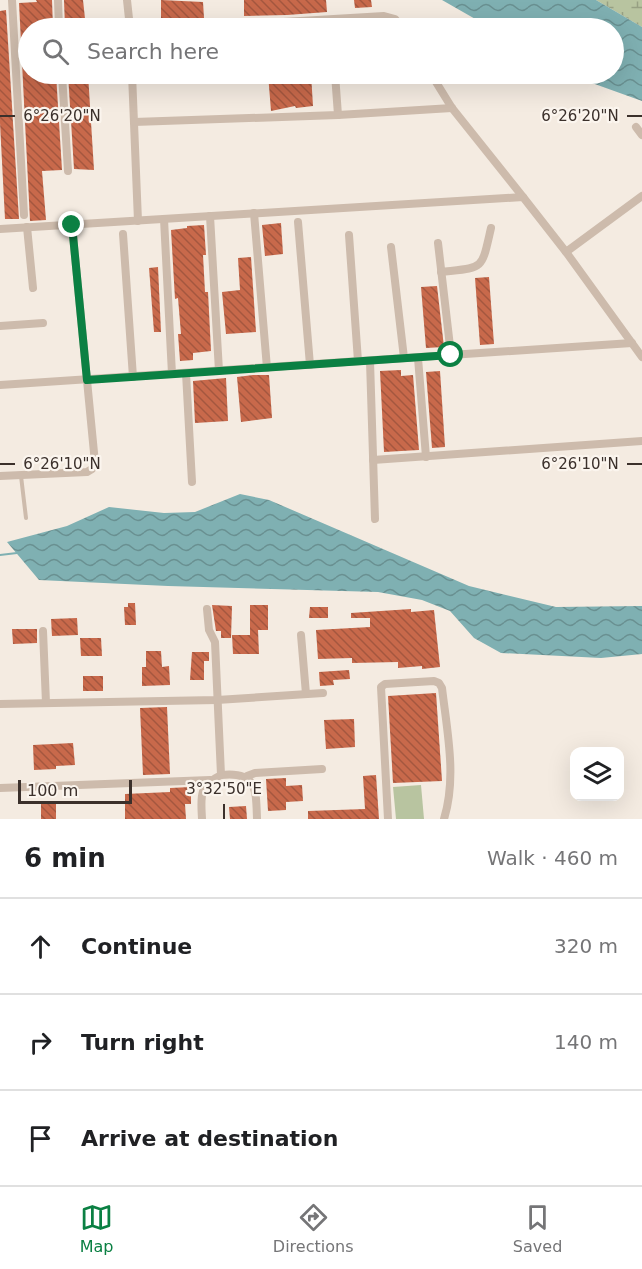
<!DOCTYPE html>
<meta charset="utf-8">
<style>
:root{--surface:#fff;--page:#f6f6f6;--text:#202124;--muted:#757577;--line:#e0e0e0;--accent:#0b8043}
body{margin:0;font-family:"DejaVu Sans",sans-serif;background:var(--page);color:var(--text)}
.controls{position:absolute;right:18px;bottom:18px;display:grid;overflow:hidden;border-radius:12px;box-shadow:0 6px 24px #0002}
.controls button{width:54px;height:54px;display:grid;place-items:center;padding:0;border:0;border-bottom:2px solid var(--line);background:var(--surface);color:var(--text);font:30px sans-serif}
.scale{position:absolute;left:18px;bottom:15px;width:114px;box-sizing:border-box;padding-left:6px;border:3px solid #3b302b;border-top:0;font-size:16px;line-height:21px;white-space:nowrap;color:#3b302b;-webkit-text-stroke:4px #fbf5ee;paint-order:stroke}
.stop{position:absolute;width:18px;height:18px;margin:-14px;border:4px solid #0b8043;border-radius:50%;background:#fff}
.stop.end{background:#0b8043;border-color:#fff;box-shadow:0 2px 6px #0008}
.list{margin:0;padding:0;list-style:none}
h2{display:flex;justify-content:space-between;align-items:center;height:78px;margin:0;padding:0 24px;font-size:26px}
h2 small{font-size:20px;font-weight:400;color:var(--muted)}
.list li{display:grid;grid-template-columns:39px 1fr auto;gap:18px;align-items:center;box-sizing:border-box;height:96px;padding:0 24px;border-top:2px solid var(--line)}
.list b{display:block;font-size:22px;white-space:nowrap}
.list em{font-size:20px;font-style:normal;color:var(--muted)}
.icon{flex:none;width:33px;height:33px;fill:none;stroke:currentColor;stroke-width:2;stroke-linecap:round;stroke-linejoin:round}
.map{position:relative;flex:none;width:642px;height:819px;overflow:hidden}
.search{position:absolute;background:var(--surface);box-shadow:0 6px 24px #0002;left:18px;right:18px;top:18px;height:66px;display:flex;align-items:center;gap:15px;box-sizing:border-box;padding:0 21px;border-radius:33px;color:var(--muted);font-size:22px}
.sheet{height:366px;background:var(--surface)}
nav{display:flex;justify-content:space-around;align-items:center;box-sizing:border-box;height:84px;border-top:2px solid var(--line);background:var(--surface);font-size:16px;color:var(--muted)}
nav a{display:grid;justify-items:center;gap:3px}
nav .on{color:var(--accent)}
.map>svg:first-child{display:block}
</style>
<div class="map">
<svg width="642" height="819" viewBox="0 0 642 819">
<defs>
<pattern id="wetland-marsh" width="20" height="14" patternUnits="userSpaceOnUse" patternTransform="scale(1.5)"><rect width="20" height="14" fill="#b8c4a0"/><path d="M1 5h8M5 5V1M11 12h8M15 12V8" fill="none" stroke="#97a083"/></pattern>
<pattern id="water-waves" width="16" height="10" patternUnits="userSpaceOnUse" patternTransform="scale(1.5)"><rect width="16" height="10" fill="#7fb0b2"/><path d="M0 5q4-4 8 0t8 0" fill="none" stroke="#699091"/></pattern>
<pattern id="building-back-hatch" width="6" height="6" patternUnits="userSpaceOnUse" patternTransform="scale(1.5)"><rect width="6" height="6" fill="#c8694b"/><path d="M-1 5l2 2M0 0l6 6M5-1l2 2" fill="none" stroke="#a4573f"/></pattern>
</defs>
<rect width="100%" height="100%" fill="#f4ebe1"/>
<polygon fill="#b8c4a0" points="421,785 424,819 396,819 393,787"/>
<polygon fill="url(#wetland-marsh)" points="596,0 642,0 642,27"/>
<g fill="url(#water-waves)">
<polygon points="442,0 596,0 642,27 642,101 567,74 614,74 614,28 491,28"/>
<polygon points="240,494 269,500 469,586 556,607 642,606 642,654 601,658 501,653 474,638 450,611 422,600 378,592 168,586 39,580 7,542 67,526 109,507 164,513 195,512"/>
</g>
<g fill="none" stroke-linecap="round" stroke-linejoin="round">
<polyline stroke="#7fb0b2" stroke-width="2" points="0,555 17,553"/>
</g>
<g fill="url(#building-back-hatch)">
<polygon points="36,0 52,0 53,28 28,28 28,74 56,74 62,170 42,171 46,220 30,221 19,3 37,2"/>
<polygon points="64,0 83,0 86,28 65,28"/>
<polygon points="161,0 203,2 204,18 161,20"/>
<polygon points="244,0 326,0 327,12 287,15 244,16"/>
<polygon points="354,0 371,0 372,7 355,8"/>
<polygon points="6,10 19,219 5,219 0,123 0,11"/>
<polygon points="68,74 88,74 94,170 74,169"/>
<polygon points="268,74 311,74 313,106 296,108 295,106 271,111"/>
<polygon points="281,223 283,254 265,256 262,225"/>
<polygon points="204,225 206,255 203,255 205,292 208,292 211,351 193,353 193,360 180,361 178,334 181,334 178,298 175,299 171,230 187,228 187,226"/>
<polygon points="251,257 256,332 226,334 222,292 240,290 238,258"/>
<polygon points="158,267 161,332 154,332 149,268"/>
<polygon points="489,277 494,344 480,345 475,278"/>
<polygon points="437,286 444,347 426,348 421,287"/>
<polygon points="401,370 401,376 413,375 419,450 384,452 380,371"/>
<polygon points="440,371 445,447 432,448 426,372"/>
<polygon points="253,375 269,375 272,418 241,422 237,377"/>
<polygon points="226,378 228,421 195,423 193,381"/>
<polygon points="128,603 135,603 136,625 125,625 124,607 128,607"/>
<polygon points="212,605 232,606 231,638 221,638 221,631 216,631"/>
<polygon points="250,605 268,605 268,630 258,630 259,654 233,654 232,635 250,635"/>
<polygon points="310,607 328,607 328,618 309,618"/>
<polygon points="411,609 411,612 434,610 440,667 422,669 422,666 398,668 398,662 352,663 352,658 318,659 316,630 370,627 370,618 351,618 351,613"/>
<polygon points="77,618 78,635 52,636 51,619"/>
<polygon points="12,629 37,629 37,643 13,644"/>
<polygon points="80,638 101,638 102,656 81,656"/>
<polygon points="146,651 161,651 162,667 169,666 170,685 142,686 142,667 146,667"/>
<polygon points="192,652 209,652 209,661 204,661 204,680 190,680"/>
<polygon points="349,670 350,679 333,680 334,685 320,686 319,672"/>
<rect x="83" y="676" width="20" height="15"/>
<polygon points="436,693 442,781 393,783 388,696"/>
<polygon points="167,707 170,774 143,775 140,708"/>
<polygon points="354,719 355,747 326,749 324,720"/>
<polygon points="73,743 75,765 56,766 56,769 34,770 33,745"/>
<polygon points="376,775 379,819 308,819 308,811 365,809 363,776"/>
<polygon points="286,778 286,786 302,785 303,801 286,802 286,810 268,811 266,779"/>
<polygon points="191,787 191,804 185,804 186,819 125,819 125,794 170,792 170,788"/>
<rect x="41" y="801" width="15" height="18"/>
<polygon points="246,806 247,819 230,819 229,807"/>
</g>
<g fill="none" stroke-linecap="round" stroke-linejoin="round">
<polyline stroke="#cdbbac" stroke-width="4" points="21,476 26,518"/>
<g stroke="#cdbbac" stroke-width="8">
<polyline points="12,0 24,215"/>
<polyline points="58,0 59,28"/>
<polyline points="127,0 130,28"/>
<polyline points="185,28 384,16 395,19 402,28"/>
<polyline points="62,74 68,171"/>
<polyline points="132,74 138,221"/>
<polyline points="335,74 338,115"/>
<polyline points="431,74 452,108 523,197"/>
<polyline points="134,122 338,115 452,108"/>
<polyline points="636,127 642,135"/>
<polyline points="254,213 267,368"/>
<polyline points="210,216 219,371"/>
<polyline points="164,219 172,374"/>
<polyline points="298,222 310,365"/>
<polyline points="27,227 33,288"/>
<polyline points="0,229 523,197 566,252 642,357"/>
<polyline points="123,234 133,377"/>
<polyline points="349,235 358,361"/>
<polyline points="438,243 451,355"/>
<polyline points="391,247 404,358"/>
<polyline points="566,252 642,196"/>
<path d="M441,272C485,267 481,271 491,228"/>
<polyline points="0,326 43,323"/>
<polyline points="418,358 426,457"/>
<polyline points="370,361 375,519"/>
<polyline points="186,373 192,482"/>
<polyline points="0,385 632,343"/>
<polyline points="373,460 642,441"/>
<polyline points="0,476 87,472 92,469 95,463 72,225"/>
<polyline points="43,631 46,703"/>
<polyline points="301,635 306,694"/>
<polyline points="0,704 217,700 323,693"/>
<path d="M221,775C257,771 256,789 257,819"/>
<polyline points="247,776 255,773 322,769"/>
<polyline points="0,788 210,780"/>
<path d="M202,819C201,797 198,786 221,775L215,642L209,630L207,609"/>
<path d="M388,819L381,687L385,684L434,681L439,683L442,688C447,731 457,777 444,819"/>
</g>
</g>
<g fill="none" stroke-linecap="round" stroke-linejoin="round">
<polyline stroke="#0b8043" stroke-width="8" points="72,225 87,380 451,355"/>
</g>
<path fill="none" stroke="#3b302b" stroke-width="2" d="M0,116H15M627,116H642M0,464H15M627,464H642M224,804V819"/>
<g font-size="15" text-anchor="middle" fill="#3b302b" stroke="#fbf5ee" stroke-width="4.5" stroke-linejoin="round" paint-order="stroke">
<text x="62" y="121">6°26'20"N</text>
<text x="580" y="121">6°26'20"N</text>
<text x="62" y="469">6°26'10"N</text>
<text x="580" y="469">6°26'10"N</text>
<text x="224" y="794">3°32'50"E</text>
</g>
</svg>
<div class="controls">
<button><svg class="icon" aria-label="layers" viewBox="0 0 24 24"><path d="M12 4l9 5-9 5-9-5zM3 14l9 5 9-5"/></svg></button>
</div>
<div class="scale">100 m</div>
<div class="stop" style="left:451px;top:355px"></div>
<div class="stop end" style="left:72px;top:225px"></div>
<div class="search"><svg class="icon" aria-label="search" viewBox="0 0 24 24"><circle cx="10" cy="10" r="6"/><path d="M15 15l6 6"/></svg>Search here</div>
</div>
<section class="sheet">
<h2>6 min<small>Walk · 460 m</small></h2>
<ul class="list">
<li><svg class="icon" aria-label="ahead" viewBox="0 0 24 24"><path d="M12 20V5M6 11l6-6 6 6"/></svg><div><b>Continue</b></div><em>320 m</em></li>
<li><svg class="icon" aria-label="right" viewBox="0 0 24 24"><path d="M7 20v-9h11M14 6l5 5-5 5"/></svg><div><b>Turn right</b></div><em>140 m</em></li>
<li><svg class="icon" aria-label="arrive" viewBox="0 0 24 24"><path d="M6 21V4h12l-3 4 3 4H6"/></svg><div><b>Arrive at destination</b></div></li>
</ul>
</section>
<nav>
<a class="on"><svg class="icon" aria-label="map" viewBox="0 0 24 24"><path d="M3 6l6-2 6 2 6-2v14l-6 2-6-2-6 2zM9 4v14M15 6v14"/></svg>Map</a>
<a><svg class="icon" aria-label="directions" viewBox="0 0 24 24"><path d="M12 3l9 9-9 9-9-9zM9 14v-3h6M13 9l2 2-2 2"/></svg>Directions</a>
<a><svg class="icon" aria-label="saved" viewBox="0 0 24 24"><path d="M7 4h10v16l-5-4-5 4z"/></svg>Saved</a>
</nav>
